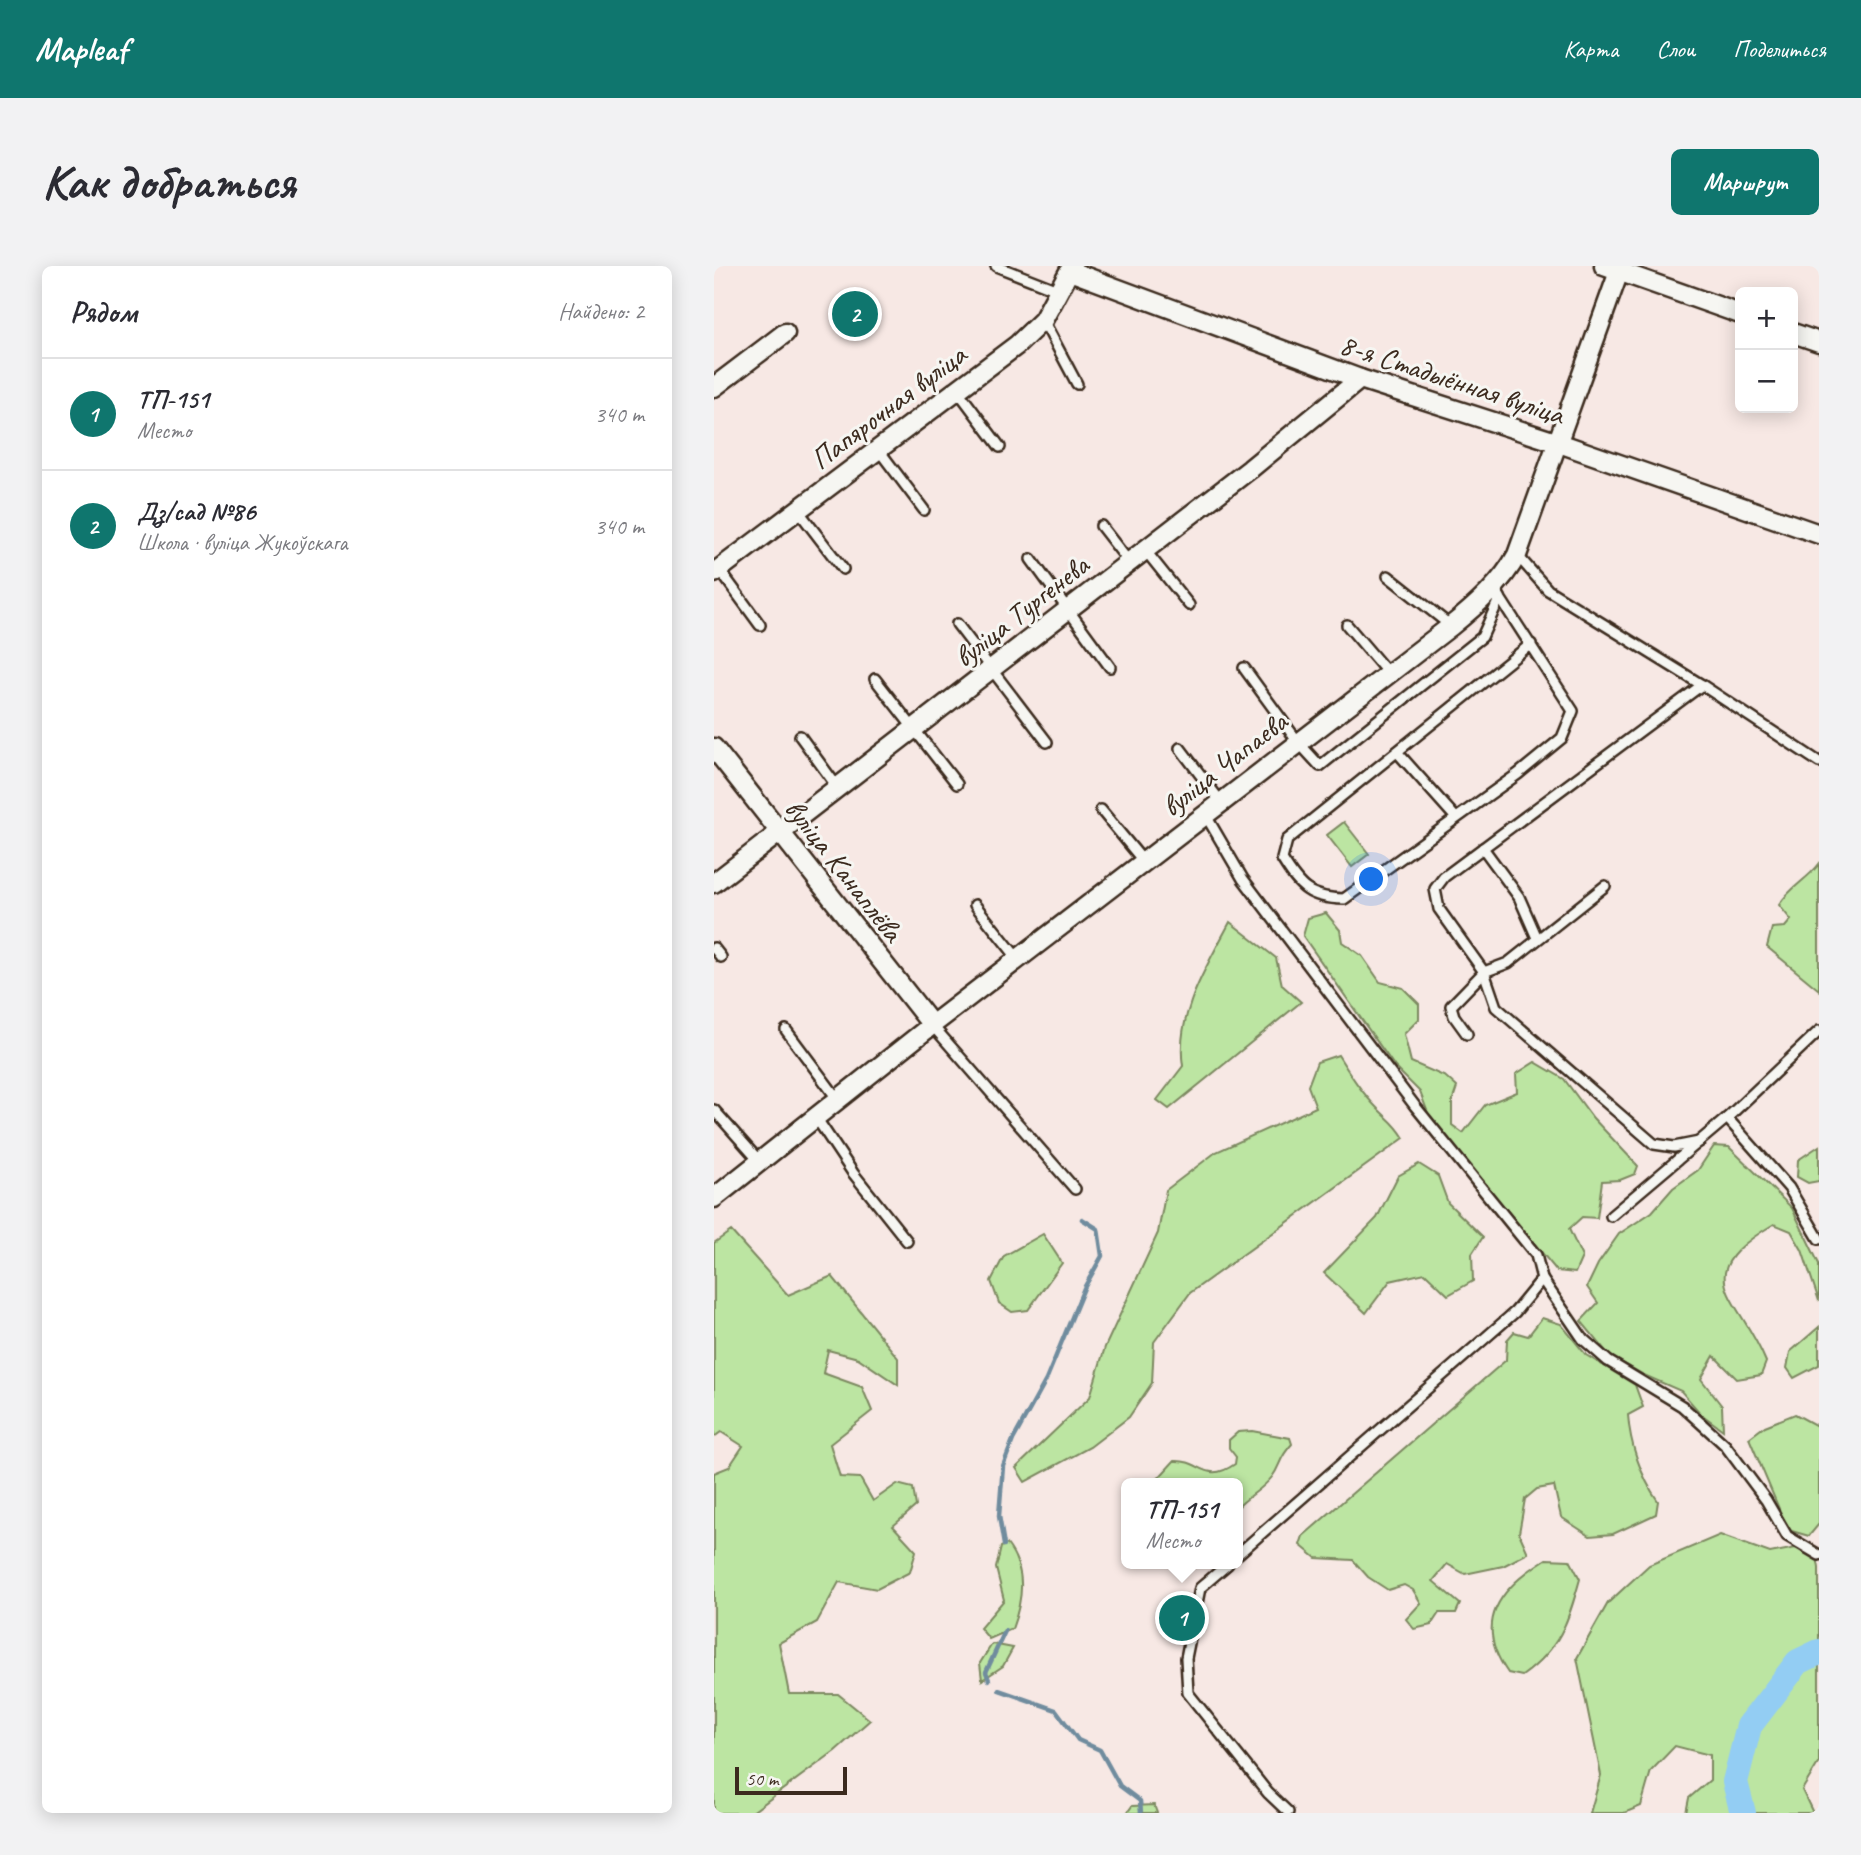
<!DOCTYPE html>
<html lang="ru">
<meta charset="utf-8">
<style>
:root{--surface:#fff;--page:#f2f2f3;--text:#2b2b33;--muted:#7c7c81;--line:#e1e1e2;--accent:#0f766e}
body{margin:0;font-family:Caveat,sans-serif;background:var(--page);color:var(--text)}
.controls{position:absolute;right:21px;top:21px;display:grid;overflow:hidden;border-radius:10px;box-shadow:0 4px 18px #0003}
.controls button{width:63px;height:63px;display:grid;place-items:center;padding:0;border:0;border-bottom:2px solid var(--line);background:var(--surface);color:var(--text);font:35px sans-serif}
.scale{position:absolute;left:21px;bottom:18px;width:112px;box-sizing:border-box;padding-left:7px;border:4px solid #3b2a1e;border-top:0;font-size:19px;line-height:24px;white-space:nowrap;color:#3b2a1e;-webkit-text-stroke:5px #f6f6f2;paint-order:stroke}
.you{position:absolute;left:658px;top:614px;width:24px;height:24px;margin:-18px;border:5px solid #fff;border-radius:50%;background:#1a73e8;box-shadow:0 0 0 10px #1a73e833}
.badge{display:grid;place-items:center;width:46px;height:46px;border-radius:50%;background:var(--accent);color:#fff;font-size:23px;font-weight:700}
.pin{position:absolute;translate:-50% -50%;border:4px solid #fff;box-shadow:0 2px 7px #0006}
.popup{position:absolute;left:407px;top:1212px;width:122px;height:91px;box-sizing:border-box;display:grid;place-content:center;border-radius:10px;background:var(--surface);filter:drop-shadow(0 2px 5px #0005);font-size:23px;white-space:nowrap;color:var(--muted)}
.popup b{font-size:26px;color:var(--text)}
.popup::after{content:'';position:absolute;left:50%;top:100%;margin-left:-14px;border:14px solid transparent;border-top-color:var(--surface)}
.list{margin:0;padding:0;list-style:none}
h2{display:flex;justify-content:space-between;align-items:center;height:91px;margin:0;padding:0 28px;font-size:30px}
h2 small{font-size:23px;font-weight:400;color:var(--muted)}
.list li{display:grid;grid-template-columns:46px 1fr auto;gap:21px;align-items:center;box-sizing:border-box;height:112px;padding:0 28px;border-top:2px solid var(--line)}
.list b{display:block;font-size:26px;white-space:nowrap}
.list p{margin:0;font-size:23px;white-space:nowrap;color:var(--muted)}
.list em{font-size:23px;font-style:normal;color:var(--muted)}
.map{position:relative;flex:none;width:1105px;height:1547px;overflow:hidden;border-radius:10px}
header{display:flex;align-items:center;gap:42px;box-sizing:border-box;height:98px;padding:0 35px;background:var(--accent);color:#fff}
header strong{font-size:33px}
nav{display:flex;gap:38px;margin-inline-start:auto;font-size:24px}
.intro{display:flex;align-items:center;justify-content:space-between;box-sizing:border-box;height:168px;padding:0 42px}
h1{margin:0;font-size:49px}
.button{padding:18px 32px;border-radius:10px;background:var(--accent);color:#fff;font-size:24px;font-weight:700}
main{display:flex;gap:42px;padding:0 42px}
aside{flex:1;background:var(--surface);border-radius:10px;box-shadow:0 4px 18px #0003}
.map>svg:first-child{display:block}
</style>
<header>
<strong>Mapleaf</strong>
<nav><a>Карта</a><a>Слои</a><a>Поделиться</a></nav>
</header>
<div class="intro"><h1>Как добраться</h1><a class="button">Маршрут</a></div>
<main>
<aside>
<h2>Рядом<small>Найдено: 2</small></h2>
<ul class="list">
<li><span class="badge">1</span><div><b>ТП-151</b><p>Место</p></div><em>340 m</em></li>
<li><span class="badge">2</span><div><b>Дз/сад №86</b><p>Школа · вуліца Жукоўскага</p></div><em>340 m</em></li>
</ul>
</aside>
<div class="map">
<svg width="1105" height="1547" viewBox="0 0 1105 1547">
<rect width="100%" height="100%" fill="#f7e8e4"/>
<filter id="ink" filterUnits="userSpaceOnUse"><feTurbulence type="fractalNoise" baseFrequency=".0143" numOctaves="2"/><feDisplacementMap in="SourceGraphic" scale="14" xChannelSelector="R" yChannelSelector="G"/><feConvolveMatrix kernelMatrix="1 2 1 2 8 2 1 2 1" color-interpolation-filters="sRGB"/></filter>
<g filter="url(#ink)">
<g fill="#bce5a2" stroke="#7c8860" stroke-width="2">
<polygon points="630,556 655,588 638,601 613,569"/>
<path d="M1105,598V724L1053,681L1058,662L1071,661L1077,654L1065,639C1076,621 1093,614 1105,598Z"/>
<polygon points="612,647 626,664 628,676 648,690 666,716 689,722 705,738 705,753 690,768 697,796 732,811 743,821 738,836 738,859 749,867 771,839 803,826 802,808 821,796 850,813 879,852 924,900 921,908 906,914 888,915 883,952 868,951 855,963 868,991 861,1007 843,1005 716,852 706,826 681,801 589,670 594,652"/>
<path d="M516,656L562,692L568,719L587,736L455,843L443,834L469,800C461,749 493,700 516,656Z"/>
<path d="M624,789C636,808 648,827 664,843C675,854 682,858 690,872L476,1027L440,1076L438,1117L415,1151L376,1181L311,1216L302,1202L376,1131L391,1081L444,967L452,924L502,886L602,841L594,820L603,796Z"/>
<path d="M1000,880L1015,881L1078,942L1105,998V1035L1088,984L1077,965L1060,958C971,1011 1024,1027 1052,1096L1047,1109L1023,1113L1000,1090L987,1113L1008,1140L1009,1164L987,1148L967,1125L930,1109L895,1089L867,1055L884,1037L873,1021L884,998L905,968L938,946L959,922L984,904Z"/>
<polygon points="1105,880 1105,915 1094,917 1083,911 1084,894"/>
<polygon points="705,898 724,910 734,937 769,971 758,988 759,1015 734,1029 711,1007 676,1015 652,1047 610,1007 663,952 684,910"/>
<polygon points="17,965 74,1029 118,1010 184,1092 184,1119 144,1092 114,1084 109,1107 148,1121 158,1145 116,1178 126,1211 146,1212 159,1235 183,1218 199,1222 202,1240 179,1260 202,1285 196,1306 163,1323 125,1316 103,1356 65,1377 75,1428 124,1428 156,1454 121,1485 37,1547 0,1547 0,1207 15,1201 29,1180 7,1166 0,1171 0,977"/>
<polygon points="329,968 348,997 314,1044 298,1046 285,1037 277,1015 290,990"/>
<path d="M828,1052L847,1058L872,1089L921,1119L929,1141L914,1149C916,1178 927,1211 944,1235L942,1248L899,1268L876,1270L847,1251L840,1220L823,1223L811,1233L805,1267L814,1287L789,1300L751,1308L733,1298L719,1315L746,1338L742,1347H725L717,1359L700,1363L692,1353L707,1337L699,1324L690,1319L674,1324L654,1311L639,1294L602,1292L586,1279L589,1270L792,1094L793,1074L800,1066L814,1070Z"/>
<polygon points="1105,1061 1105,1099 1080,1112 1073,1102 1076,1086"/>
<polygon points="1081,1148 1105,1161 1105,1258 1095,1270 1074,1264 1035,1172 1051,1160"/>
<path d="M538,1165L576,1172L578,1178C564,1193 567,1199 558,1211C548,1224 534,1230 524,1241V1217H440L460,1195C487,1193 491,1219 521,1198L522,1191L515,1182V1174L524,1166Z"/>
<polygon points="1006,1269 1056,1287 1082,1282 1102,1285 1105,1302 1105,1496 1088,1524 1099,1547 972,1547 975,1532 996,1514 996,1489 961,1480 937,1505 927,1540 910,1547 876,1547 887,1509 863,1392 894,1337 935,1299"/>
<path d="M293,1278C313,1304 309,1333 298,1363L275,1373L266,1362L290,1334L282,1302L287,1281Z"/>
<path d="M832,1293L856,1294L866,1313C854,1356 846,1383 808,1410L794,1407C758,1356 786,1322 832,1293Z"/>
<polygon points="278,1378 299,1382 289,1400 268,1414 266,1397"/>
<polygon points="440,1539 443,1547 413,1547 418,1540"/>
</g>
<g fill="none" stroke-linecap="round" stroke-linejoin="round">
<g stroke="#708c9e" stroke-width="4.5">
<polyline points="290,1279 285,1250 289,1200 299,1174 332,1114 370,1022 388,990 384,963 368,953"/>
<polyline points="275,1414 272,1406 291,1365"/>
<polyline points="285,1424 342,1444 364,1474 386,1484 406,1520 426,1535 427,1547"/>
</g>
<polyline stroke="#93cdf3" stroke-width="26" points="1029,1547 1021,1516 1035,1460 1084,1396 1105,1386"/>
<defs>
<g id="lane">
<polyline points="282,0 346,25"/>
<polyline points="329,54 363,118"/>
<polyline points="244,125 286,181"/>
<polyline points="164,183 210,244"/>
<polyline points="83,243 129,303"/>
<polyline points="387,260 415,296"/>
<polyline points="431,284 475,339"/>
<polyline points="803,289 834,324 988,419 1105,496"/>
<polyline points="317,293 396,401"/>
<polyline points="5,303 46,359"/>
<polyline points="674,310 737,360"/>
<path d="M779,321L859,445L848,472L804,508L630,633C595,632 586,622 568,593L573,574L817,378"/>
<polyline points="243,358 333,476"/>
<polyline points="633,359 674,407"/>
<polyline points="530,402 584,476 606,500 768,371 786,331"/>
<polyline points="161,413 243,518"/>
<polyline points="86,470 124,522"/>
<polyline points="466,482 507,536"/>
<polyline points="684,487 742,552"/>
<polyline points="387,544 430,596"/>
<polyline points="491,548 529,613 701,840 822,989 828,1013 869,1073 894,1095 968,1140 1011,1179 1052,1234 1073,1270 1105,1289"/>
<polyline points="769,582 805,631 823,672"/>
<polyline points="891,620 794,697 770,706 725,643 721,623 730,611 988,419"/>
<polyline points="261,639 305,694"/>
<polyline points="0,682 7,691"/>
<polyline points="218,759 361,923"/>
<polyline points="72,764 125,835"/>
<polyline points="753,768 740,750 737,740 770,706 782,741 940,878 960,881 985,876"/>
<polyline points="0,844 47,897"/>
<polyline points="1013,852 1075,922 1105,973"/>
<polyline points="103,853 139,907 193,975"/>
<polyline points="897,950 1013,852 1105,765"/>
<polyline points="524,1288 801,1046 828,1013"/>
<polyline points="514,1298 486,1322 472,1392 474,1427 554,1527 574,1546"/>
</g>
<g id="street">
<polyline points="890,0 1026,48"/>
<polyline points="356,5 646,113 845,177 1105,268"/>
<polyline points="1079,67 1105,76"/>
<polyline points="0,121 71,67"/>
<polyline points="0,307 303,79 329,54 358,0"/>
<polyline points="0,482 218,759"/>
<polyline points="0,617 536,203 646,113"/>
<path d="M0,932L218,759L737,360C762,340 788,317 803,289L907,0"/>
</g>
</defs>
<use href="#lane" stroke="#3b2a1e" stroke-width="14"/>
<use href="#street" stroke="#3b2a1e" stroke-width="23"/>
<use href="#lane" stroke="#f6f6f2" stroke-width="9"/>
<use href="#street" stroke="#f6f6f2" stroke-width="18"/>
</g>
</g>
<g text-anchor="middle" stroke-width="6" stroke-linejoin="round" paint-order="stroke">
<g font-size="30" fill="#3b2a1e" stroke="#f6f6f2">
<text transform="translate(738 113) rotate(18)" y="10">8-я Стадыённая вуліца</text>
<text transform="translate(174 141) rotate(-37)" y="10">Папярочная вуліца</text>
<text transform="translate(307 345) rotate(-38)" y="10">вуліца Тургенева</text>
<text transform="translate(510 498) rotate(-38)" y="10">вуліца Чапаева</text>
<text transform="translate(130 604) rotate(52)" y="10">вуліца Канаплёва</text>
</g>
</g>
</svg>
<div class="controls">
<button>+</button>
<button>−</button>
</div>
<div class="scale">50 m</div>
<div class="you"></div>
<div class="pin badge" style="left:468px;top:1352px">1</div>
<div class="popup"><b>ТП-151</b>Место</div>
<div class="pin badge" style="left:141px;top:48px">2</div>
</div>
</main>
